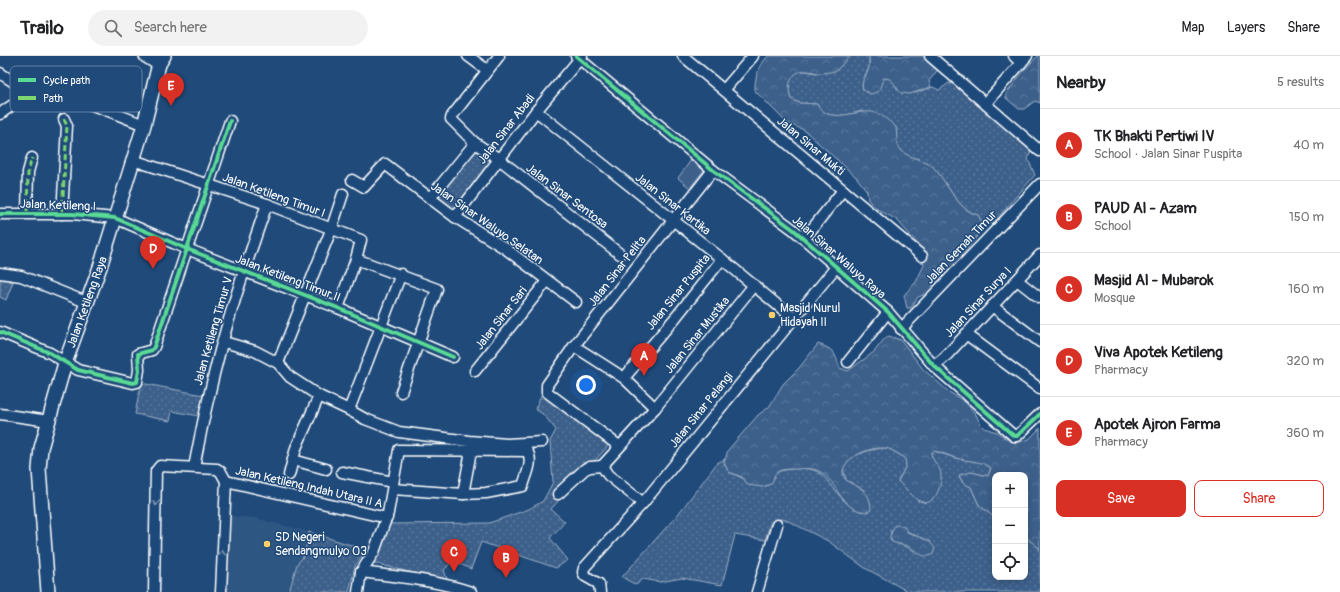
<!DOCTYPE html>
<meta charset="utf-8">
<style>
:root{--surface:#fff;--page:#f2f2f2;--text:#202124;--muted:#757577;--line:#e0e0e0;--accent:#d93025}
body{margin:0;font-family:Pangolin,sans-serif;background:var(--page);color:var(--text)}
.controls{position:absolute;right:12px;bottom:12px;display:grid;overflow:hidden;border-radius:8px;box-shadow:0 2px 10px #0003}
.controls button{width:36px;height:36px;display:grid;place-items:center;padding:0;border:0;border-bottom:1px solid var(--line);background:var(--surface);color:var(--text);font:20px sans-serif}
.you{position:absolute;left:586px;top:329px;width:14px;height:14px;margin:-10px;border:3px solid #fff;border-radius:50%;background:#1a73e8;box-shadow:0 0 0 6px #1a73e833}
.badge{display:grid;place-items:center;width:26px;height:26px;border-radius:50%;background:var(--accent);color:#fff;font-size:13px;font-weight:700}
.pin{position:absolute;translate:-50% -33px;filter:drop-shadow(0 1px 2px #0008)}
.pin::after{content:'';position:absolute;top:21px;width:14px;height:12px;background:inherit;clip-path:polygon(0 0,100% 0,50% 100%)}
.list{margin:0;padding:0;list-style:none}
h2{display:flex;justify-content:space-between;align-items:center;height:52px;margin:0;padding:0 16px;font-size:17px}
h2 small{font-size:13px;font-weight:400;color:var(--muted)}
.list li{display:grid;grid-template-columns:26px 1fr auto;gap:12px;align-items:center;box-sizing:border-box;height:72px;padding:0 16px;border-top:1px solid var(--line)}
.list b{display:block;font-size:15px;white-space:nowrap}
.list p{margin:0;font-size:13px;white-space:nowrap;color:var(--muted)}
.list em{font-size:13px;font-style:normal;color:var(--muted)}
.actions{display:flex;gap:8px;padding:12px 16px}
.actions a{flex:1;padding:9px 0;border:1px solid var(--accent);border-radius:8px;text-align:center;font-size:14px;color:var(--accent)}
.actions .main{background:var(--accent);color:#fff}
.icon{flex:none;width:22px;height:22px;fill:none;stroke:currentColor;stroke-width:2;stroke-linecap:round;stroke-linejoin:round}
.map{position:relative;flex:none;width:1040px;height:536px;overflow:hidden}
header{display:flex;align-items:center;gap:24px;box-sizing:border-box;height:56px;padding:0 20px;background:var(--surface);border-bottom:1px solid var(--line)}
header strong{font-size:19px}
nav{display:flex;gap:22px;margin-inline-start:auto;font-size:14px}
.search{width:280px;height:36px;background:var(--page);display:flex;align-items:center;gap:10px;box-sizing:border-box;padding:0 14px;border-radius:22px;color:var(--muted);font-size:15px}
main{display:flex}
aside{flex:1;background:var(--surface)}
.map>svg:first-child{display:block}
</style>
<header>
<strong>Trailo</strong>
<div class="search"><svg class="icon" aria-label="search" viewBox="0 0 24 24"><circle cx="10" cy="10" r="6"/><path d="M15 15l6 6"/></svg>Search here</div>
<nav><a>Map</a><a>Layers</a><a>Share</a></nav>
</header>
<main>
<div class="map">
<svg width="1040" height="536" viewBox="0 0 1040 536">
<defs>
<pattern id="grass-dots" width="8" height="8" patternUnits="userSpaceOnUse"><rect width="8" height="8" fill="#3c618b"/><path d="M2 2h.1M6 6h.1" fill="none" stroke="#59799c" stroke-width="1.8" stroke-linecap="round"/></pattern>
<pattern id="forest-crowns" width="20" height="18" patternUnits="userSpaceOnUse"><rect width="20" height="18" fill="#3c618b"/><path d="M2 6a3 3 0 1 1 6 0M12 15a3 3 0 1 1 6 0" fill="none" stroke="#59799c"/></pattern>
</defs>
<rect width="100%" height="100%" fill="#1f4a7a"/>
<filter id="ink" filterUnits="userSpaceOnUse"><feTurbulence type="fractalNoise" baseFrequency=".025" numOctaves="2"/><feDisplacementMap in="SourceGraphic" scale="8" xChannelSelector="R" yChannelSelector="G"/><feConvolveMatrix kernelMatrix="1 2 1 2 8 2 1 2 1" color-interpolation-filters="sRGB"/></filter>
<g filter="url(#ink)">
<polygon fill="#2e5683" points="227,460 255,462 309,476 304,500 297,508 289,536 224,536"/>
<g fill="url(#grass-dots)" stroke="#9eb0c5" fill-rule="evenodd">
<path d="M850,0H869V12L864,21L862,29L867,37L881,27L883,23L887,22L892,23L898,34L915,37L933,31L939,34L949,27C966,30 1014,78 1028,92L1031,95L1028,103L1035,119L996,164L983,172V168L978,159C956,154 947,124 932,110C924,102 909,103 901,95C896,90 897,78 896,71L861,55C846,60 826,65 816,48L799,47L791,43C787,33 788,18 802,15C807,14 814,18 820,17C829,15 845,7 850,0Z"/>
<polygon points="474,93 491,106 454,154 436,140"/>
<polygon points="0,221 13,226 6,244 0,241"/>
<polygon points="141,327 203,339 199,360 172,355 170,365 135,358"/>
<polygon points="543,335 610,388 551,453 565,466 550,482 568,504 556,512 481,486 471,513 453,505 444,514 448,526 374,507 387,468 489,467 529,453 543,445 553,426 550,385 556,374 544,359 535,353"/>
<path d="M883,392H888L905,402L906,410L898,425L914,441L939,414L932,402L931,397L934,395L955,402L984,407L991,412L988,420L971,416L959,420L963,427L971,431L979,449L995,462V521H1025V480L1040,493V536H909L865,512L828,485L786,464L779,463L770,468L765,484L735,479L722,529L682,522L660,526L643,523L636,529L622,521L679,457L717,407L725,403L724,407L729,416L762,431L771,428L776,417L780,415C839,402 822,440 862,456L864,434L846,424L843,412C850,398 869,394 883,392ZM891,474H905L932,488L918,498C909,490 900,490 890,484Z"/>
<polygon points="309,476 367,494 355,510 349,536 289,536 297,508 304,500"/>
</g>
<g fill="url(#forest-crowns)" stroke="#9eb0c5">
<path d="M768,0H850L836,15C830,16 824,17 818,17C813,16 806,14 802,15C789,18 787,33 791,43L799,47L817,48C830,71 857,51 876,57C883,59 891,67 896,71C897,78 896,90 902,95C909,103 924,102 932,110C947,124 956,154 978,159L983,168V172L944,224L926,238L918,241L911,252H907L904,239L916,226L924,209L920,192L918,188L897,164L877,153L868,144L867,135L856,121L804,74L787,67L755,35C754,23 759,9 768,0Z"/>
<path d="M869,0H927L939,12L929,25L931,31L910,38L901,37C894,31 894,20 883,23L879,35L871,38L863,34C860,23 868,20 869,11C870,7 869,3 869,0Z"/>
<polygon points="1038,0 1040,0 1040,47 1035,45 1024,53 1019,53 1006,42 1006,38 1025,13"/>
<path d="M889,280L901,284L923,313L949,336L964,345L975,357L981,369L984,372L997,376L1008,384L1017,387L1029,383L1040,372V493L1025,480V419H995V462L979,449L971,431L963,427L959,419L971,416L988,420L991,412C980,404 969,406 956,402C949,400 942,396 934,395L931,397C932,405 940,410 941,418C942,428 937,445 926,447L917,444L898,425L906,410L905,402C900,399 894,395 889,393C875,388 841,401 843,418C845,432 871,426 871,454L867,456C838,454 839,425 819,415C811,411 802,413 794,413C789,413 780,413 776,417C773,420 774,425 771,428L762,431L748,429L742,421L729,416L724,407L728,394L758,359L769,351L783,328L799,312L818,288C835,294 834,296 840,312L848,315L874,296L885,282Z"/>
<path d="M895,469L904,470L907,476L929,485L935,492L933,498C922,505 917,493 907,490C902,488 897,488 892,486L890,480Z"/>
</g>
<polygon fill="#3c618b" stroke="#9eb0c5" points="691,104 704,114 690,132 678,122"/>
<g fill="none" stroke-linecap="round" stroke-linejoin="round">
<defs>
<g id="minor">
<polyline points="468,0 487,14"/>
<polyline points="499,0 452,60 451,63 475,87 499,103 620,198"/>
<polyline points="576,0 713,114 794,174 888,256 934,310 1014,380 1017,380 1040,358"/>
<polyline points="683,0 922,200"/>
<polyline points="930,0 1040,95"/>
<polyline points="1014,0 1021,7"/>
<polyline points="0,17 35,40"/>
<polyline points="724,34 753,0"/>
<polyline points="986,47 1027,0"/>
<polyline points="536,55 722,203 793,262"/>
<path d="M0,58C9,51 24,41 35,40C71,36 112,57 144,69"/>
<polyline points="133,104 267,148 361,184 356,203 338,252"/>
<polyline points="352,124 364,131 385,108 455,161 506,193 576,246"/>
<polyline points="430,142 475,87"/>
<polyline points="27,157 28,116 32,102"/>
<polyline points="0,158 72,158 115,162 187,193 338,252 453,301"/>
<polyline points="62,158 67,70 64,63"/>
<polyline points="455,161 536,55 582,0"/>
<polyline points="804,183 843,134"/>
<polyline points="356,203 437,233 401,336"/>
<polyline points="0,217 21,220 86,246"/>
<polyline points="1017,224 1040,242"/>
<polyline points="992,250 1040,286"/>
<polyline points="901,273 1040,128"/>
<polyline points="0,276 50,297 78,314 133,327 137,326 139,314 138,298 152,294 154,291 230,65"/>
<polyline points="966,278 1040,333"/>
<polyline points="224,286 255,295 278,307 290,321 319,340 349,354 365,363 399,376 469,385 507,388 542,386"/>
<polyline points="574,290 624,322 655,352"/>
<polyline points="848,306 888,256"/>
<polyline points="278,307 331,174 343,138"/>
<polyline points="934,310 945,301 1040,199"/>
<polyline points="475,315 547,225"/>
<polyline points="624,322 676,261 722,203"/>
<polyline points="349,354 401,218"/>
<polyline points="0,358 49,365"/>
<polyline points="619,390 547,336 547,329 574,290 713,114"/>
<polyline points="293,404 326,413"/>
<path d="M194,411C199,387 203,364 209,340C223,275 245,211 267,148"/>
<polyline points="342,416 393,426"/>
<polyline points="289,419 296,392 319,340"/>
<polyline points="226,425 387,462"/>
<polyline points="393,433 463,438 471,395"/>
<polyline points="558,438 585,413 590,411 602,410"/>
<polyline points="643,447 608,419 602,410 655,352 754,229"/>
<path d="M361,516C398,521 435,524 471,536"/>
<polyline points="154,536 156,415 160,410 217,413 221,416 226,425 221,536"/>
<path d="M358,536L361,516L374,496L388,457L399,394L527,395C534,405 526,419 523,430L486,437L463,438"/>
<polyline points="600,536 599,528 585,520 583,516 584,512 643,447 836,211"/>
<polyline points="757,536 777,469"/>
</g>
<g id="major">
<polyline points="146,0 159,8"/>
<polyline points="48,536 39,413 41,392 65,307 100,211 144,69 159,8 164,0"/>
</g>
</defs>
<use href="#minor" stroke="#fff" stroke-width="13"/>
<use href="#major" stroke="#fff" stroke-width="16"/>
<use href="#minor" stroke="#1f4a7a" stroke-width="10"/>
<use href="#major" stroke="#1f4a7a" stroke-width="13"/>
<g stroke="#7fd670" stroke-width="3" stroke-dasharray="6 3" stroke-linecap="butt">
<polyline points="27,157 28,116 32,102"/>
<polyline points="62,158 67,70 64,63"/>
</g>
<defs>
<g id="cycleway">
<polyline points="576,0 713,114 794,174 888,256 934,310 1014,380 1017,380 1040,358"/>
<polyline points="0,158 72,158 115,162 187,193 338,252 453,301"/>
<polyline points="0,276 50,297 78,314 133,327 137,326 139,314 138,298 152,294 154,291 230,65"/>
</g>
</defs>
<use href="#cycleway" stroke="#1f4a7a" stroke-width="6"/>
<use href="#cycleway" stroke="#5adb95" stroke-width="4"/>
</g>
<defs><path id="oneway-chevron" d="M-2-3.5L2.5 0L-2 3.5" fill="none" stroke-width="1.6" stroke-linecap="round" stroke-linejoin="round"/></defs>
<g stroke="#7992af">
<use href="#oneway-chevron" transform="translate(156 447) rotate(90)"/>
<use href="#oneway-chevron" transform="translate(222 497) rotate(-87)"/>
</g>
</g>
<g fill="#ffd166" stroke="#1f4a7a" stroke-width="1.5">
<circle cx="772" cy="259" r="4"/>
<circle cx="267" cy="488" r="4"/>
</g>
<g text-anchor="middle" stroke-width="3" stroke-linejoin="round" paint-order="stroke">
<g font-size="12" fill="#fff" stroke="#1f4a7a">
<text transform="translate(506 73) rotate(-52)" y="4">Jalan Sinar Abadi</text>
<text transform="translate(811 90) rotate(40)" y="4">Jalan Sinar Mukti</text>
<text transform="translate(274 139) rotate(20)" y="4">Jalan Ketileng Timur I</text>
<text transform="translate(567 140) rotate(37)" y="4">Jalan Sinar Sentosa</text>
<text transform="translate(673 148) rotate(38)" y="4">Jalan Sinar Kartika</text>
<text transform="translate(58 149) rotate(2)" y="4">Jalan Ketileng I</text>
<text transform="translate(487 167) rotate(35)" y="4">Jalan Sinar Waluyo Selatan</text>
<text transform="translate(961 191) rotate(-46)" y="4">Jalan Gemah Timur</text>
<text transform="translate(839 201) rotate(41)" y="4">Jalan Sinar Waluyo Raya</text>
<text transform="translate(617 215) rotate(-52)" y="4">Jalan Sinar Pelita</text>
<text transform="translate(288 222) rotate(21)" y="4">Jalan Ketileng Timur II</text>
<text transform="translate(678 236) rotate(-51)" y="4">Jalan Sinar Puspita</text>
<text transform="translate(87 246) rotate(-70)" y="4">Jalan Ketileng Raya</text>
<text transform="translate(978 246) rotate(-47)" y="4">Jalan Sinar Surya I</text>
<text transform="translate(501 262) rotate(-52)" y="4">Jalan Sinar Sari</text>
<text transform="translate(213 275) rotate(-74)" y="4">Jalan Ketileng Timur V</text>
<text transform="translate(697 279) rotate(-51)" y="4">Jalan Sinar Mustika</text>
<text transform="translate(701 354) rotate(-51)" y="4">Jalan Sinar Pelangi</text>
<text transform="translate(309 431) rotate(13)" y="4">Jalan Ketileng Indah Utara II A</text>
</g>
<g font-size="12" fill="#fff" stroke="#1f4a7a" text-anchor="start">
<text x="780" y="256">Masjid Nurul<tspan x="780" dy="14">Hidayah II</tspan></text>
<text x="275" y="485">SD Negeri<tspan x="275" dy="14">Sendangmulyo 03</tspan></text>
</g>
</g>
<rect x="10" y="10" width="132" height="46" rx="6" fill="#1f4a7a" stroke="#6280a2" stroke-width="1"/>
<rect x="18" y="22" width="18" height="4" fill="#5adb95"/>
<rect x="18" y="40" width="18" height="4" fill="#7fd670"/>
<g font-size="11" fill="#fff">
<text x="43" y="28">Cycle path</text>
<text x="43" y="46">Path</text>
</g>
</svg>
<div class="controls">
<button>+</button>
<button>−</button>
<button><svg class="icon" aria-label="locate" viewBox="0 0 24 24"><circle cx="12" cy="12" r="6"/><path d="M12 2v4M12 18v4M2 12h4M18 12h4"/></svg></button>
</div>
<div class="you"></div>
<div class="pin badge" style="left:644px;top:320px">A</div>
<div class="pin badge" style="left:506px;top:522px">B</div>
<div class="pin badge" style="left:454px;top:516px">C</div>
<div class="pin badge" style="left:153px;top:213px">D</div>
<div class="pin badge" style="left:171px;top:50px">E</div>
</div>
<aside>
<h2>Nearby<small>5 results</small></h2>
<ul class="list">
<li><span class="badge">A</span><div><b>TK Bhakti Pertiwi IV</b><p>School · Jalan Sinar Puspita</p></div><em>40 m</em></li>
<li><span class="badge">B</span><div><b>PAUD Al - Azam</b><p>School</p></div><em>150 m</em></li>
<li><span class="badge">C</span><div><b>Masjid Al - Mubarok</b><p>Mosque</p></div><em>160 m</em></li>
<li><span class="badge">D</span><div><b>Viva Apotek Ketileng</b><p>Pharmacy</p></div><em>320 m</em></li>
<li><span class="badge">E</span><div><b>Apotek Ajron Farma</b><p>Pharmacy</p></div><em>360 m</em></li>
</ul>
<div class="actions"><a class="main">Save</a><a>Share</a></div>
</aside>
</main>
